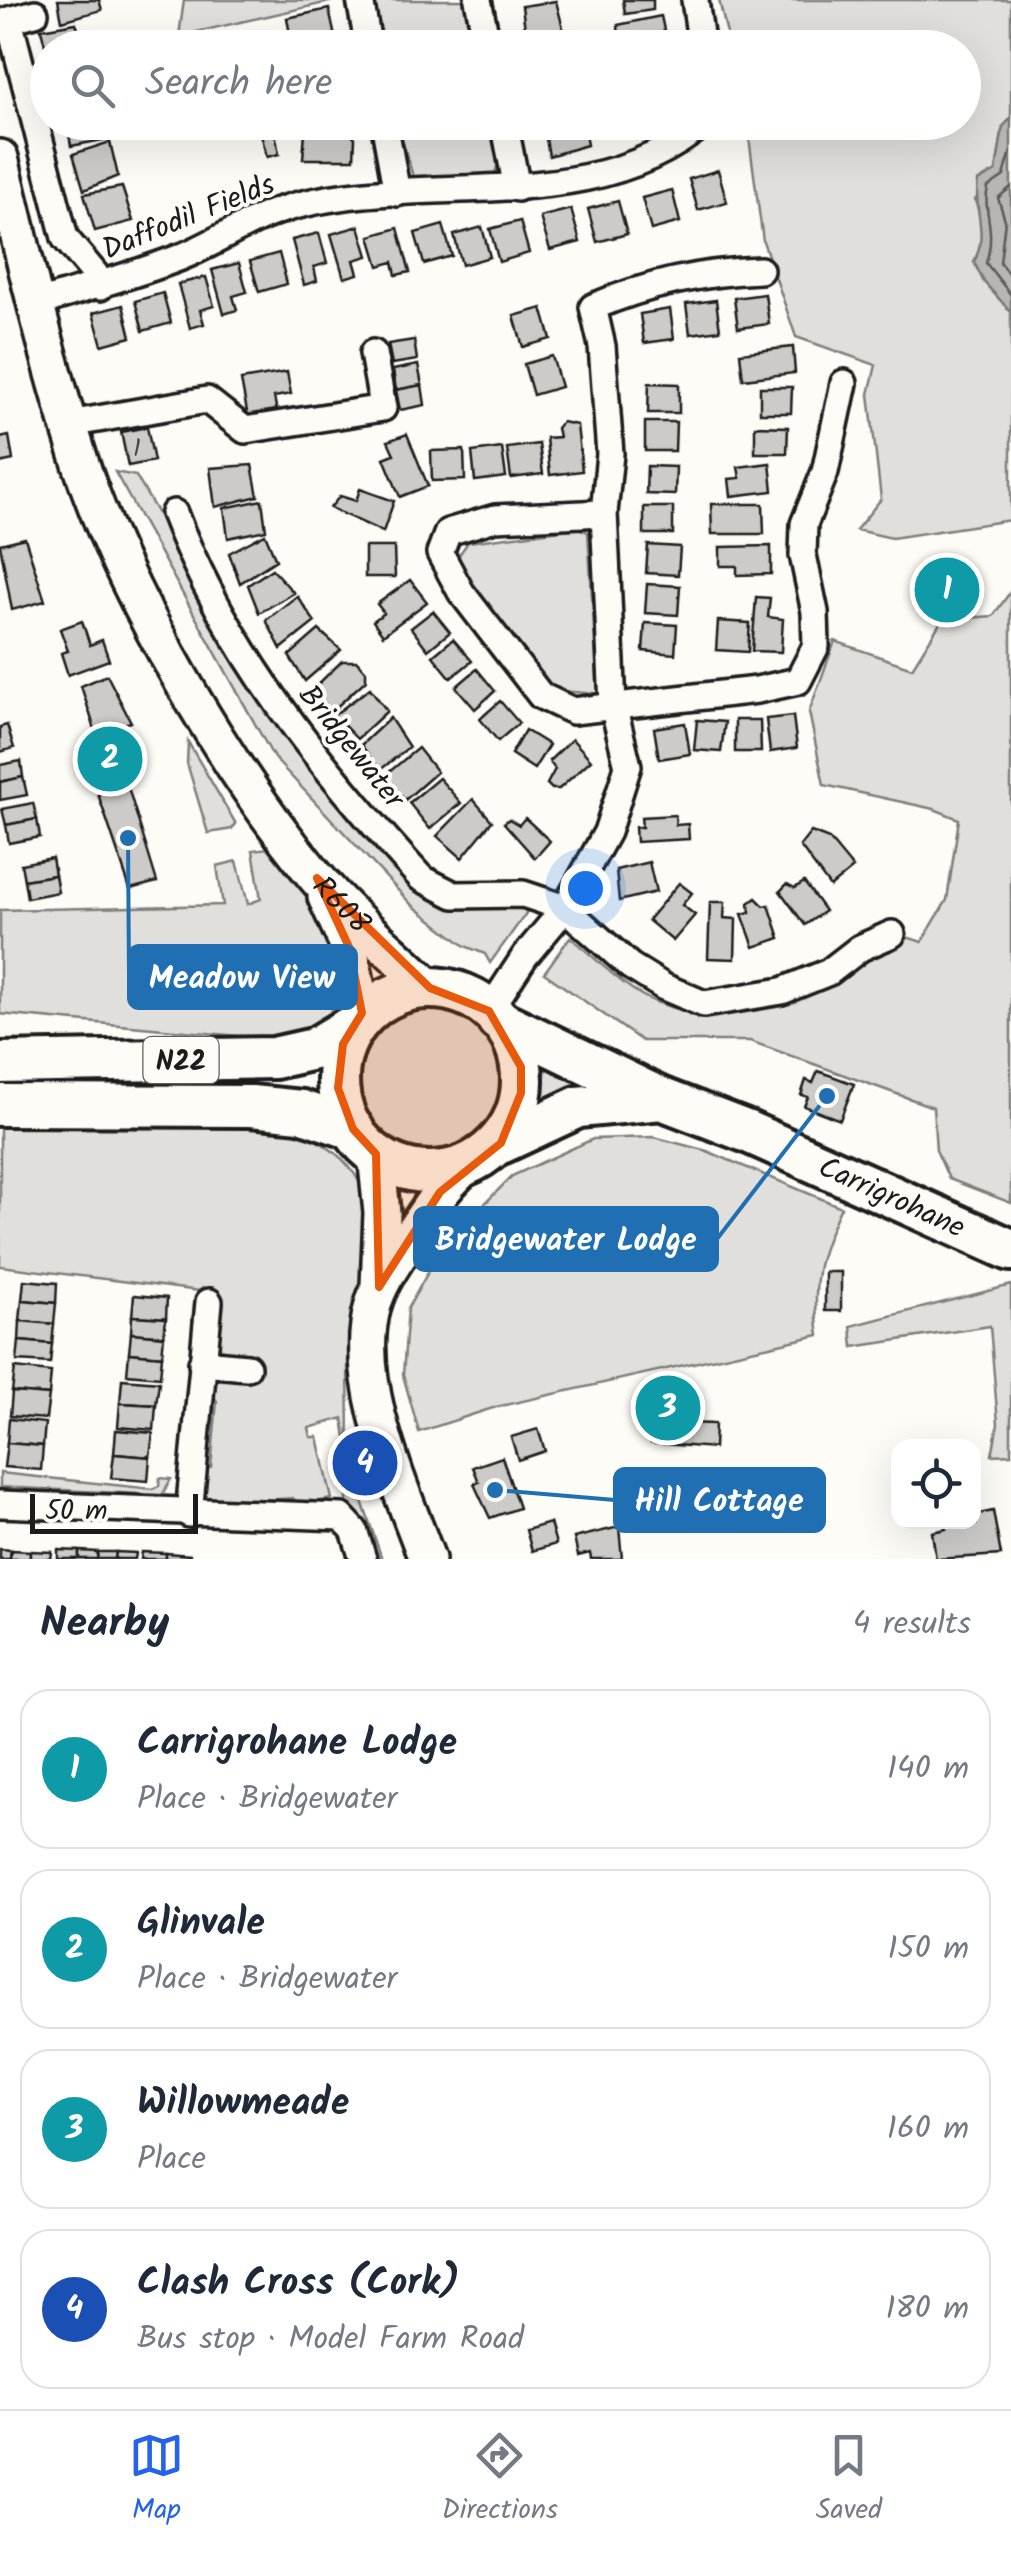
<!DOCTYPE html>
<meta charset="utf-8">
<style>
:root{--surface:#fff;--page:#f6f6f7;--text:#1f2937;--muted:#747a83;--line:#e0e1e3;--accent:#2563eb}
body{margin:0;font-family:Kalam,sans-serif;background:var(--page);color:var(--text)}
.controls{position:absolute;right:30px;bottom:30px;display:grid;overflow:hidden;border-radius:20px;box-shadow:0 10px 40px #0002}
.controls button{width:90px;height:90px;display:grid;place-items:center;padding:0;border:0;border-bottom:2px solid var(--line);background:var(--surface);color:var(--text);font:50px sans-serif}
.scale{position:absolute;left:30px;bottom:25px;width:168px;box-sizing:border-box;padding-left:10px;border:5px solid #1c1c1c;border-top:0;font-size:28px;line-height:35px;white-space:nowrap;color:#1c1c1c;-webkit-text-stroke:8px #fdfcf7;paint-order:stroke}
.you{position:absolute;left:585px;top:888px;width:35px;height:35px;margin:-25px;border:8px solid #fff;border-radius:50%;background:#1a73e8;box-shadow:0 0 0 15px #1a73e833}
.badge{display:grid;place-items:center;width:65px;height:65px;border-radius:50%;background:var(--accent);color:#fff;font-size:32px;font-weight:700}
.pin{position:absolute;translate:-50% -50%;border:5px solid #fff;box-shadow:0 2px 10px #0006}
.list{margin:0;padding:0;list-style:none}
h2{display:flex;justify-content:space-between;align-items:center;height:130px;margin:0;padding:0 40px;font-size:42px}
h2 small{font-size:32px;font-weight:400;color:var(--muted)}
.list li{display:grid;grid-template-columns:65px 1fr auto;gap:30px;align-items:center;box-sizing:border-box;height:160px;margin:0 20px 20px;padding:0 20px;border:2px solid var(--line);border-radius:30px}
.list b{display:block;font-size:38px;white-space:nowrap}
.list p{margin:0;font-size:32px;white-space:nowrap;color:var(--muted)}
.list em{font-size:32px;font-style:normal;color:var(--muted)}
.icon{flex:none;width:55px;height:55px;fill:none;stroke:currentColor;stroke-width:2;stroke-linecap:round;stroke-linejoin:round}
.map{position:relative;flex:none;width:1011px;height:1559px;overflow:hidden}
.search{position:absolute;background:var(--surface);box-shadow:0 10px 40px #0002;left:30px;right:30px;top:30px;height:110px;display:flex;align-items:center;gap:25px;box-sizing:border-box;padding:0 35px;border-radius:55px;color:var(--muted);font-size:38px}
.sheet{height:850px;background:var(--surface)}
nav{display:flex;justify-content:space-around;align-items:center;box-sizing:border-box;height:140px;border-top:2px solid var(--line);background:var(--surface);font-size:28px;color:var(--muted)}
nav a{display:grid;justify-items:center;gap:5px}
nav .on{color:var(--accent)}
.map>svg:first-child{display:block}
</style>
<div class="map">
<svg width="1011" height="1559" viewBox="0 0 1011 1559">
<rect width="100%" height="100%" fill="#fdfcf7"/>
<filter id="ink" filterUnits="userSpaceOnUse"><feTurbulence type="fractalNoise" baseFrequency=".01" numOctaves="2"/><feDisplacementMap in="SourceGraphic" scale="20" xChannelSelector="R" yChannelSelector="G"/><feConvolveMatrix kernelMatrix="1 2 1 2 8 2 1 2 1" color-interpolation-filters="sRGB"/></filter>
<g filter="url(#ink)">
<g fill="#e0dfdb" stroke="#7e7e7c" stroke-width="2.5">
<polygon points="184,0 338,0 179,36"/>
<polygon points="372,0 468,0 477,47 382,47"/>
<path d="M719,0H1011V118L1003,127L996,171L975,200C983,223 985,240 974,262L984,282L1011,312V520L892,538L856,530L881,499L869,394L876,365L796,337L763,241L747,123L964,122V48L730,47Z"/>
<path d="M397,123H493C497,144 505,164 489,181L415,183Z"/>
<path d="M115,472L136,476L182,555L399,872C451,918 457,903 519,905L527,912L490,963L485,954L465,946L411,904L274,758Z"/>
<polygon points="578,528 588,532 598,694 549,690 525,666 460,570 459,555 468,542"/>
<path d="M1011,591V1203L949,1179L936,1150L933,1107L750,1041H642L544,973L570,937C595,957 626,991 656,1002C749,1039 829,983 907,937L922,942L947,900L959,819L934,809L824,785L809,712L835,641L912,668L942,620L993,616Z"/>
<polygon points="188,742 236,824 232,829 208,833 187,763"/>
<path d="M269,848C309,883 360,948 335,1003C328,1017 324,1025 311,1032C300,1038 284,1037 272,1039L0,1014V910L223,905L217,866L237,861L248,904L261,899L253,850Z"/>
<circle cx="429" cy="1081" r="78"/>
<polygon points="546,1065 627,1090 542,1107"/>
<path d="M0,1125L280,1126C351,1146 381,1191 368,1266C366,1281 355,1294 352,1309C344,1351 351,1407 348,1450L343,1418L309,1428L311,1437H318L332,1499L298,1505L293,1498L210,1504L199,1489L200,1473L211,1467L217,1401L210,1392L217,1380L253,1358L220,1349L219,1301L200,1291L0,1266Z"/>
<path d="M654,1137L707,1151L841,1207C818,1255 811,1282 819,1335L496,1407L419,1432L403,1375L408,1308L442,1247L512,1176L593,1139Z"/>
<polygon points="1011,1285 1011,1454 992,1455 998,1424 990,1326 853,1347 851,1326"/>
<polygon points="0,1473 153,1489 159,1486 160,1478 171,1479 162,1495 0,1487"/>
<polygon points="347,1496 361,1498 382,1559 373,1559 347,1507"/>
</g>
<path fill="#b7b6b2" stroke="#797876" stroke-width="2.5" d="M1011,118V312L984,282L974,262C989,233 973,211 978,181L996,171L1003,127Z"/>
<g fill="none" stroke-linecap="round" stroke-linejoin="round">
<g stroke="#5a5a58" stroke-width="2.5">
<path d="M1011,151L1004,176L988,187C982,212 997,228 986,263L1011,295"/>
<polyline points="1011,187 998,198 1005,220 1000,263 1011,277"/>
</g>
</g>
<g fill="#cccbc8" stroke="#1c1c1c" stroke-width="2.5">
<polygon points="58,0 99,0 102,10 62,21"/>
<polygon points="623,0 653,0 653,10 625,14"/>
<polygon points="556,1 564,32 526,37 522,6"/>
<polygon points="329,9 335,37 292,45 287,18"/>
<polygon points="661,16 667,44 634,48 632,39 619,41 618,25"/>
<polygon points="76,23 85,48 48,48 48,58 41,29"/>
<polygon points="562,40 566,48 532,48 531,43"/>
<polygon points="67,122 104,122 108,139 71,146"/>
<polygon points="304,122 333,122 305,129"/>
<polygon points="543,122 583,122 587,145 549,156"/>
<polygon points="630,122 676,122 632,130"/>
<polygon points="274,127 279,154 267,157 260,130"/>
<polygon points="347,127 355,138 354,159 303,159 305,131"/>
<polygon points="110,142 118,176 84,190 73,154"/>
<polygon points="718,170 727,202 698,210 689,179"/>
<polygon points="122,187 133,221 95,231 84,194"/>
<polygon points="672,190 680,222 651,230 642,198"/>
<polygon points="618,201 627,234 597,242 588,209"/>
<polygon points="571,209 580,242 550,250 540,217"/>
<polygon points="520,221 529,253 499,262 490,229"/>
<polygon points="443,225 452,256 424,264 415,233"/>
<polygon points="359,226 368,256 354,260 358,274 344,278 331,234"/>
<polygon points="482,227 490,257 462,265 454,235"/>
<polygon points="398,228 410,272 396,275 393,262 379,266 370,236"/>
<polygon points="319,233 327,263 314,267 317,281 304,285 292,240"/>
<polygon points="279,253 287,284 259,292 250,261"/>
<polygon points="239,263 247,292 233,296 237,310 224,314 212,270"/>
<polygon points="206,277 214,306 200,310 204,324 190,328 178,284"/>
<polygon points="163,293 171,323 143,331 135,301"/>
<polygon points="765,294 769,324 738,328 734,298"/>
<polygon points="716,300 720,330 690,334 686,304"/>
<polygon points="123,305 131,337 102,345 93,313"/>
<polygon points="542,308 551,339 523,347 514,316"/>
<polygon points="670,309 674,339 644,343 640,314"/>
<polygon points="414,340 417,360 392,364 388,344"/>
<polygon points="793,347 795,373 743,379 740,353"/>
<polygon points="552,356 561,387 533,395 524,364"/>
<polygon points="418,365 422,385 396,390 393,370"/>
<polygon points="287,372 291,394 274,397 277,412 248,417 241,380"/>
<polygon points="649,383 679,384 679,413 648,413"/>
<polygon points="422,385 425,405 400,410 396,390"/>
<polygon points="760,387 792,387 791,413 760,413"/>
<polygon points="562,422 577,425 582,471 550,475 546,438 559,437 557,428"/>
<polygon points="645,422 676,422 675,451 645,451"/>
<polygon points="755,426 788,427 787,453 755,453"/>
<polygon points="147,427 154,461 128,466 121,432"/>
<polygon points="407,434 428,486 400,497 384,458 394,454 388,441"/>
<polygon points="9,436 13,460 0,463 0,438"/>
<polygon points="539,444 543,474 511,478 507,448"/>
<polygon points="502,448 506,477 475,481 472,452"/>
<polygon points="464,450 465,480 432,481 431,451"/>
<polygon points="770,463 773,491 731,496 729,479 740,478 738,467"/>
<polygon points="252,465 258,496 215,507 210,468"/>
<polygon points="647,466 676,467 675,495 646,494"/>
<polygon points="360,489 394,501 383,532 330,508 340,496 356,501"/>
<polygon points="262,500 266,530 228,538 224,508"/>
<polygon points="711,504 763,504 764,534 712,534"/>
<rect x="644" y="507" width="29" height="27"/>
<polygon points="265,534 276,560 240,583 229,553"/>
<polygon points="25,538 45,601 12,610 0,544"/>
<polygon points="648,545 680,547 678,575 646,573"/>
<polygon points="771,546 771,574 737,575 737,566 720,566 720,547"/>
<polygon points="365,547 394,547 395,577 365,577"/>
<polygon points="951,565 953,572 959,571 966,597 963,603 947,605 948,615 932,617 928,576 933,576 932,567"/>
<polygon points="272,569 294,593 259,613 248,585"/>
<polygon points="410,580 427,602 383,635 373,621 384,613 377,604"/>
<polygon points="647,584 680,586 678,615 645,613"/>
<polygon points="297,596 315,622 281,649 266,620"/>
<polygon points="756,597 770,598 768,617 783,619 781,652 752,651"/>
<polygon points="433,611 450,632 428,650 411,628"/>
<polygon points="82,621 90,645 102,640 109,660 68,675 61,653 68,651 60,629"/>
<polygon points="718,621 750,623 748,652 716,650"/>
<polygon points="645,623 677,625 675,654 643,651"/>
<polygon points="319,630 341,650 305,681 289,656"/>
<polygon points="453,639 472,661 451,678 433,656"/>
<polygon points="342,661 357,661 366,671 366,680 331,712 314,688"/>
<polygon points="477,669 495,691 475,709 456,687"/>
<polygon points="107,675 131,722 96,733 81,686"/>
<polygon points="370,688 387,711 357,739 334,715"/>
<polygon points="500,701 519,723 498,741 480,719"/>
<polygon points="793,716 797,748 770,752 766,719"/>
<polygon points="390,718 409,747 380,770 361,745"/>
<polygon points="697,720 725,722 721,752 694,750"/>
<polygon points="735,720 760,720 761,752 735,752"/>
<polygon points="685,723 690,754 659,759 654,728"/>
<polygon points="7,725 14,748 0,752 0,727"/>
<polygon points="525,730 549,745 534,769 511,754"/>
<polygon points="121,737 133,768 98,781 87,750"/>
<polygon points="572,739 591,760 559,789 552,789 547,784 555,769 549,761"/>
<polygon points="418,748 437,772 405,800 383,777"/>
<polygon points="21,761 23,777 0,782 0,765"/>
<polygon points="23,777 27,795 0,800 0,782"/>
<polygon points="439,778 461,803 430,829 409,803"/>
<polygon points="127,784 157,882 130,889 98,794"/>
<polygon points="473,799 492,821 462,858 437,836"/>
<polygon points="33,803 37,819 6,825 2,809"/>
<polygon points="675,815 676,825 688,824 689,839 636,842 635,827 642,827 641,817"/>
<polygon points="525,818 550,841 535,858 504,823 509,819 519,825"/>
<polygon points="37,819 40,837 9,843 6,825"/>
<polygon points="811,832 829,839 853,868 830,887 800,846"/>
<polygon points="52,858 55,875 24,880 21,864"/>
<polygon points="649,862 656,892 619,901 616,870"/>
<polygon points="55,875 58,892 27,898 24,880"/>
<polygon points="804,882 825,911 805,925 780,891 787,884 795,888"/>
<polygon points="679,883 692,893 682,905 695,915 673,941 648,920"/>
<polygon points="756,898 764,906 769,905 780,938 754,947 742,914 750,912 749,903"/>
<polygon points="710,902 725,902 724,918 736,919 735,959 708,958"/>
<polygon points="818,1071 854,1084 840,1120 804,1106 808,1097 801,1095 806,1080 813,1083"/>
<rect x="825" y="1272" width="16" height="39"/>
<polygon points="24,1280 57,1283 56,1303 22,1300"/>
<polygon points="134,1295 167,1298 166,1318 132,1316"/>
<polygon points="22,1300 56,1303 54,1324 20,1321"/>
<polygon points="132,1316 166,1318 164,1336 131,1333"/>
<polygon points="20,1321 54,1324 52,1344 19,1341"/>
<polygon points="131,1333 164,1336 162,1356 129,1353"/>
<polygon points="19,1341 52,1344 50,1363 17,1361"/>
<polygon points="129,1353 162,1356 160,1377 127,1374"/>
<polygon points="15,1368 51,1372 49,1395 12,1392"/>
<polygon points="122,1379 159,1382 156,1405 120,1403"/>
<polygon points="12,1392 49,1395 46,1419 10,1416"/>
<polygon points="653,1393 685,1394 684,1423 715,1424 714,1448 651,1443"/>
<polygon points="120,1403 156,1405 154,1430 118,1427"/>
<polygon points="9,1419 45,1423 43,1446 7,1443"/>
<polygon points="538,1429 545,1451 518,1460 511,1437"/>
<polygon points="116,1430 153,1433 150,1457 114,1454"/>
<polygon points="7,1443 43,1446 41,1470 4,1467"/>
<polygon points="114,1454 150,1457 148,1481 111,1478"/>
<polygon points="502,1457 519,1508 490,1518 474,1484 479,1482 473,1467"/>
<polygon points="993,1511 1001,1555 936,1559 932,1532 946,1529 945,1522 976,1524 974,1515"/>
<polygon points="550,1523 556,1544 532,1551 526,1530"/>
<polygon points="619,1527 622,1559 591,1559 590,1553 578,1556 574,1538"/>
<polygon points="0,1549 11,1550 10,1559 0,1559"/>
<polygon points="11,1550 30,1551 30,1559 10,1559"/>
<polygon points="58,1550 79,1551 79,1559 58,1559"/>
<polygon points="30,1551 52,1552 51,1559 30,1559"/>
<polygon points="79,1551 98,1552 97,1559 79,1559"/>
<polygon points="98,1552 116,1552 115,1559 97,1559"/>
<polygon points="116,1552 136,1553 135,1559 115,1559"/>
<polygon points="142,1552 166,1553 166,1559 141,1559"/>
<polygon points="166,1553 190,1555 190,1559 166,1559"/>
</g>
<g fill="none" stroke-linecap="round" stroke-linejoin="round">
<defs>
<g id="minor">
<polyline points="360,0 369,48"/>
<polyline points="478,0 488,48"/>
<polyline points="695,0 702,48"/>
<polyline points="35,13 9,20 65,238 95,274 100,287"/>
<polyline points="384,122 397,193"/>
<polyline points="504,122 517,188"/>
<path d="M36,304C84,288 133,276 181,257C214,244 245,222 278,211C413,166 588,223 705,122"/>
<polyline points="69,424 207,400 245,430 383,408 373,353"/>
<path d="M174,513C227,652 322,769 421,878L454,895L523,894L565,908L630,966L664,987L704,1004L782,991L829,972L860,948L892,934"/>
<polyline points="604,513 495,518 448,532 440,553 461,592 541,696 573,711 757,690 798,681 816,646 815,612 803,555 804,524 825,472 844,383"/>
<path d="M489,1011L525,956L565,908L607,832L628,766L613,705L604,513L610,454L602,346L593,307C647,284 702,272 760,270"/>
<polyline points="202,1363 247,1367"/>
<polyline points="0,1504 342,1517 354,1530 363,1559"/>
<polyline points="189,1514 209,1302"/>
</g>
<g id="secondary">
<path id="s1" d="M0,158C25,262 49,366 82,467C125,597 228,771 315,876C349,916 392,951 430,988"/>
<polyline points="326,897 349,947 362,1013"/>
<polyline points="376,1154 382,1213 379,1286"/>
<path d="M427,1559C401,1488 351,1380 373,1305C379,1283 393,1264 406,1244C424,1215 441,1188 467,1165"/>
</g>
<g id="trunk">
<circle cx="430" cy="1080" r="92"/>
<path id="s2" d="M498,1020L662,1099L748,1132L1011,1250"/>
<polyline points="0,1063 274,1058 314,1049 354,1025"/>
<polyline points="0,1105 251,1106 301,1111 353,1129"/>
<polyline points="501,1143 578,1107 662,1099"/>
</g>
</defs>
<use href="#minor" stroke="#1c1c1c" stroke-width="32"/>
<use href="#secondary" stroke="#1c1c1c" stroke-width="42"/>
<use href="#trunk" stroke="#1c1c1c" stroke-width="48"/>
<use href="#minor" stroke="#fdfcf7" stroke-width="25"/>
<use href="#secondary" stroke="#fdfcf7" stroke-width="35"/>
<use href="#trunk" stroke="#fdfcf7" stroke-width="40"/>
</g>
</g>
<path fill="#e8590c" fill-opacity="0.2" stroke="#e8590c" stroke-width="8" stroke-linejoin="round" d="M317,878L430,988L489,1011L521,1067V1093L501,1143L440,1192L379,1287L376,1154L353,1129L338,1088L343,1044L362,1013L349,947Z"/>
<g text-anchor="middle" stroke-width="8" stroke-linejoin="round" paint-order="stroke">
<g font-size="25" fill="#484847">
<text x="137" y="456">1</text>
</g>
<rect fill="#fdfcf7" stroke="#605f5e" stroke-width="2.5" x="143.5" y="1037" width="75" height="46" rx="8"/>
<g font-size="28" font-weight="bold" fill="#1c1c1c">
<text x="181" y="1070">N22</text>
</g>
<g font-size="30" fill="#1c1c1c" stroke="#fdfcf7">
<text transform="translate(188 216) rotate(-22)" y="10">Daffodil Fields</text>
<text transform="translate(352 746) rotate(51)" y="10">Bridgewater</text>
<text dy="10" stroke="none"><textPath href="#s1" startOffset="832">R608</textPath></text>
<text dy="10" stroke="none"><textPath href="#s2" startOffset="432">Carrigrohane</textPath></text>
</g>
</g>
<path fill="none" stroke="#1f6fb2" stroke-width="4" d="M128 838L129 977M827 1096L717 1239M495 1490L615 1500"/>
<g fill="#1f6fb2" stroke="#fdfcf7" stroke-width="4">
<circle cx="128" cy="838" r="10"/>
<circle cx="827" cy="1096" r="10"/>
<circle cx="495" cy="1490" r="10"/>
</g>
<g fill="#1f6fb2" stroke="#1f6fb2" stroke-width="4">
<rect x="129" y="946" width="227" height="62" rx="10"/>
<rect x="415" y="1208" width="302" height="62" rx="10"/>
<rect x="615" y="1469" width="209" height="62" rx="10"/>
</g>
<g font-size="32" text-anchor="middle" font-weight="bold" fill="#fff">
<text x="242" y="988">Meadow View</text>
<text x="566" y="1250">Bridgewater Lodge</text>
<text x="719" y="1511">Hill Cottage</text>
</g>
</svg>
<div class="controls">
<button><svg class="icon" aria-label="locate" viewBox="0 0 24 24"><circle cx="12" cy="12" r="6"/><path d="M12 2v4M12 18v4M2 12h4M18 12h4"/></svg></button>
</div>
<div class="scale">50 m</div>
<div class="you"></div>
<div class="pin badge" style="left:947px;top:590px;background:#0f9aa8">1</div>
<div class="pin badge" style="left:110px;top:759px;background:#0f9aa8">2</div>
<div class="pin badge" style="left:668px;top:1408px;background:#0f9aa8">3</div>
<div class="pin badge" style="left:365px;top:1463px;background:#1a4fb4">4</div>
<div class="search"><svg class="icon" aria-label="search" viewBox="0 0 24 24"><circle cx="10" cy="10" r="6"/><path d="M15 15l6 6"/></svg>Search here</div>
</div>
<section class="sheet">
<h2>Nearby<small>4 results</small></h2>
<ul class="list">
<li><span class="badge" style="background:#0f9aa8">1</span><div><b>Carrigrohane Lodge</b><p>Place · Bridgewater</p></div><em>140 m</em></li>
<li><span class="badge" style="background:#0f9aa8">2</span><div><b>Glinvale</b><p>Place · Bridgewater</p></div><em>150 m</em></li>
<li><span class="badge" style="background:#0f9aa8">3</span><div><b>Willowmeade</b><p>Place</p></div><em>160 m</em></li>
<li><span class="badge" style="background:#1a4fb4">4</span><div><b>Clash Cross (Cork)</b><p>Bus stop · Model Farm Road</p></div><em>180 m</em></li>
</ul>
</section>
<nav>
<a class="on"><svg class="icon" aria-label="map" viewBox="0 0 24 24"><path d="M3 6l6-2 6 2 6-2v14l-6 2-6-2-6 2zM9 4v14M15 6v14"/></svg>Map</a>
<a><svg class="icon" aria-label="directions" viewBox="0 0 24 24"><path d="M12 3l9 9-9 9-9-9zM9 14v-3h6M13 9l2 2-2 2"/></svg>Directions</a>
<a><svg class="icon" aria-label="saved" viewBox="0 0 24 24"><path d="M7 4h10v16l-5-4-5 4z"/></svg>Saved</a>
</nav>
